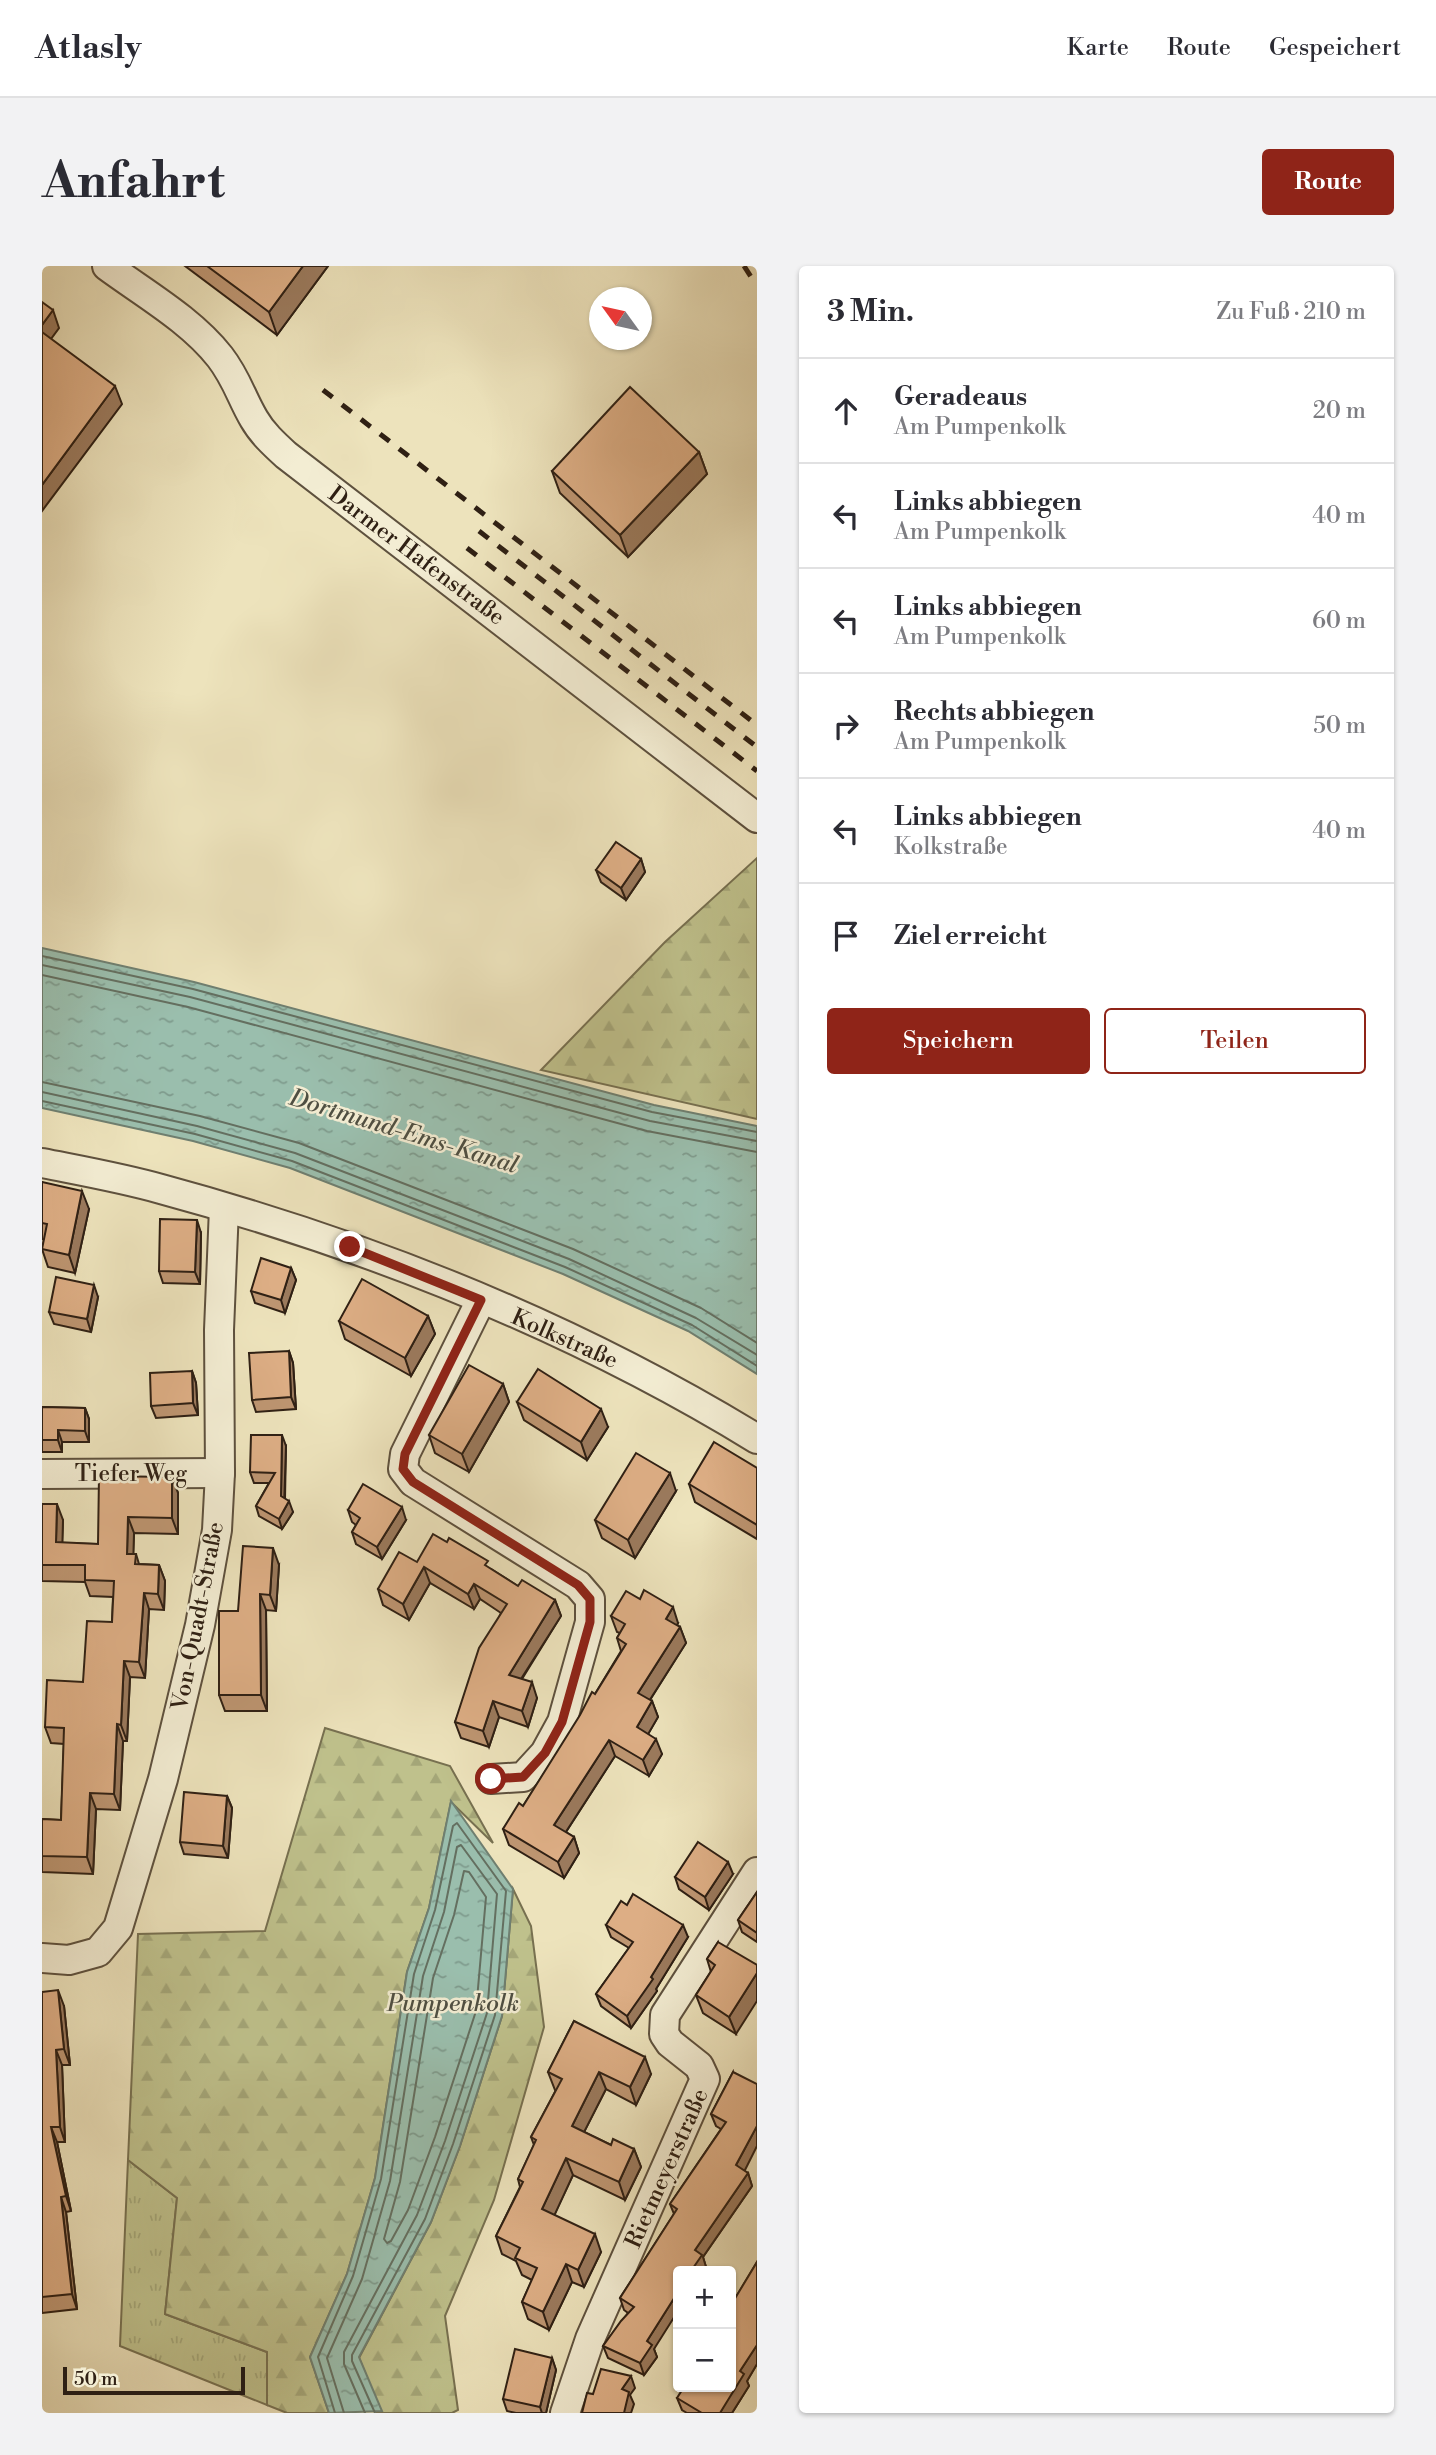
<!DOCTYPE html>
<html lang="de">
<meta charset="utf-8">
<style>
:root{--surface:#fff;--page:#f2f2f3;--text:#2b2b33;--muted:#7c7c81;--line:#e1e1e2;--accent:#8f2418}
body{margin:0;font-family:"Libre Bodoni",serif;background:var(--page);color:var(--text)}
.controls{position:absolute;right:21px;bottom:21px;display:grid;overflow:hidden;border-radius:7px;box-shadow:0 2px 5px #0004}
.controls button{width:63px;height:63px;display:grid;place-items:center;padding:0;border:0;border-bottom:2px solid var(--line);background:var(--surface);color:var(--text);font:35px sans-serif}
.compass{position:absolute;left:547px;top:21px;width:63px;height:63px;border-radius:50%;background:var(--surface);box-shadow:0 2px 5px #0004;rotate:303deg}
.scale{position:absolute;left:21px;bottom:18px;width:182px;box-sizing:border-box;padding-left:7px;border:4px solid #2f2014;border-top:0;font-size:19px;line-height:24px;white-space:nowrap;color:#2f2014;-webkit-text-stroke:5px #f3edd3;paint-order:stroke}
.stop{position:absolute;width:21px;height:21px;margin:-16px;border:5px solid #8f2418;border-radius:50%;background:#fff}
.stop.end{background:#8f2418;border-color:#fff;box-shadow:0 2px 7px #0008}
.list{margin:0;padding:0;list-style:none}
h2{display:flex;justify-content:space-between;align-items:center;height:91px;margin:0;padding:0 28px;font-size:30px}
h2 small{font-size:23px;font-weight:400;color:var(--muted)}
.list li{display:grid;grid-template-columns:46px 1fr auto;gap:21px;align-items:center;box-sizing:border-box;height:105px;padding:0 28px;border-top:2px solid var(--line)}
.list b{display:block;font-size:26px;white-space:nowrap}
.list p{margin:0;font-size:23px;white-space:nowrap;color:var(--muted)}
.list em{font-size:23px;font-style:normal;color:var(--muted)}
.actions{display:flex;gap:14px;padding:21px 28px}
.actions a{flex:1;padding:16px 0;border:2px solid var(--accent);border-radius:7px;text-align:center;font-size:24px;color:var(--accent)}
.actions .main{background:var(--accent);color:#fff}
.icon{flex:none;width:38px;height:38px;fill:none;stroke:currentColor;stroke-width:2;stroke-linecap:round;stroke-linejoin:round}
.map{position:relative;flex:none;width:715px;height:2147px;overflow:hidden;border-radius:7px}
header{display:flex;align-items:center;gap:42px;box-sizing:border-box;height:98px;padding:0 35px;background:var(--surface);border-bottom:2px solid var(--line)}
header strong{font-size:33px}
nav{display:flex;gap:38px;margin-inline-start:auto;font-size:24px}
.intro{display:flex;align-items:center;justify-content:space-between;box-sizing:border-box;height:168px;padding:0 42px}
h1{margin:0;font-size:49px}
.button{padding:18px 32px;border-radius:7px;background:var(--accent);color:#fff;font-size:24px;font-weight:700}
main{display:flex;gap:42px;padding:0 42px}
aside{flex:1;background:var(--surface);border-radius:7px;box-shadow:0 2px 5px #0004}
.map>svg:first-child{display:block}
</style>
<header>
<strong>Atlasly</strong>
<nav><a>Karte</a><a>Route</a><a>Gespeichert</a></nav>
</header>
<div class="intro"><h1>Anfahrt</h1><a class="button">Route</a></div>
<main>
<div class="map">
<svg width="715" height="2147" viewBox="0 0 715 2147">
<defs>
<pattern id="grass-tufts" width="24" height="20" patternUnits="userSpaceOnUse" patternTransform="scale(1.75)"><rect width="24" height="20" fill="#bfc18c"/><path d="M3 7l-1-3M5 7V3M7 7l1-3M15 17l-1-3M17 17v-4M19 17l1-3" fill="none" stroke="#a4a678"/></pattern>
<pattern id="forest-firs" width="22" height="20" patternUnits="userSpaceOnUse" patternTransform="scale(1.75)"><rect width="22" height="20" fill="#bfc18c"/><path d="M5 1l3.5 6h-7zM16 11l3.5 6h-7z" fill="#a4a678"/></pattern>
<pattern id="water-ripples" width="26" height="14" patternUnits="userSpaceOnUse" patternTransform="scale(1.75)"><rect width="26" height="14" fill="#9abead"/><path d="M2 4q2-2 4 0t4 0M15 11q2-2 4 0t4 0" fill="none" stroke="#7e9a8c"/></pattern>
</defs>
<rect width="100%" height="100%" fill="#ede3bc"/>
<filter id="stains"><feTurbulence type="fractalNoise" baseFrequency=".00286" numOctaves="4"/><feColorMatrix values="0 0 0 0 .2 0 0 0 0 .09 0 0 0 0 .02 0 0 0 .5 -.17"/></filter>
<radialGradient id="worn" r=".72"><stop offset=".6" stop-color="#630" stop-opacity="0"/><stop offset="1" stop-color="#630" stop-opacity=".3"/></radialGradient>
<polygon fill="url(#grass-tufts)" stroke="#777050" stroke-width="2" points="86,1894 135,1932 123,2048 225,2086 225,2139 78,2080"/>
<g fill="url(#forest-firs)" stroke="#777050" stroke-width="2">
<polygon points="715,592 715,853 499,804 623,676"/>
<polygon points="283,1462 408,1500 451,1577 409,1536 387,1642 365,1706 333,1912 305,2008 268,2091 287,2147 245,2147 225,2139 225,2086 123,2048 135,1932 86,1894 96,1668 223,1665"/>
<polygon points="471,1623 489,1660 502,1761 452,1934 403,2050 416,2144 410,2147 334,2147 339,2146 317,2092 389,1956 418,1880 460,1750"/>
</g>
<g fill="url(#water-ripples)" stroke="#6f7f70" stroke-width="2">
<polygon points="0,682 152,716 612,839 715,860 715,1108 646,1065 521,1008 248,902 151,875 0,842"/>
<polygon points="409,1535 471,1623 460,1750 418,1880 389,1956 317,2091 340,2145 287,2147 268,2091 305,2008 333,1912 365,1706 387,1642"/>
</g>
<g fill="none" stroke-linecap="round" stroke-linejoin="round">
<g stroke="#646f60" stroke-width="2">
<polyline points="0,690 151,723 610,846 715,866"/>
<polyline points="0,699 148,731 608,855 715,875"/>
<polyline points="0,709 146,741 605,865 715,886"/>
<polyline points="0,816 158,850 257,877 531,983 659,1042 715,1077"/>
<polyline points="0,826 155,860 253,887 527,993 654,1052 715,1089"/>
<polyline points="0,835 153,868 250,895 523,1001 650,1059 715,1100"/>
<polygon points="422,1605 427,1606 444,1631 434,1745 393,1871 366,1944 349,1975 345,1977 342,1973 358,1916 391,1712 412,1649"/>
<polyline points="293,2147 276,2091 311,2010 339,1913 372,1708 393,1644 411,1560 415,1557 464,1625 453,1749 411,1878 383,1953 310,2089 310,2095 333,2147"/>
<polyline points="302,2147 285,2092 320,2013 348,1915 381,1710 402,1646 415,1581 419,1579 455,1628 445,1747 403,1875 375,1949 302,2086 302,2098 323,2147"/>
</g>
<defs>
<g id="minor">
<path d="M65,0C103,28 149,54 178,91C195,113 199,131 212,153C220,167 232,178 244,189L715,552"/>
<path d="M0,897C40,905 80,912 119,923C326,979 532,1061 715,1173"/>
<polyline points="439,1034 363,1188 361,1203 371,1216 536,1319 548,1333 548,1356 520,1456 503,1487 481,1511 449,1513"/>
<polyline points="0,1208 178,1207"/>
<polyline points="0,1692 27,1694 56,1686 76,1662 121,1513 158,1359 175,1264 178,1207 177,1064 182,942"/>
<polyline points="523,2147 548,2073 663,1813 657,1800 628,1777 622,1768 623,1749 715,1606"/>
</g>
</defs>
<use href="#minor" stroke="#5e513e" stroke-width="32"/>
<use href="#minor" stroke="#f3edd3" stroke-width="28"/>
<g stroke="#2f2014" stroke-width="5" stroke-dasharray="12 12" stroke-linecap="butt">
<polyline points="702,0 715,20"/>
<polyline points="281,124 715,459"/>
<polyline points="437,265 715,481"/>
<polyline points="425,282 715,505"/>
</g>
</g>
<g fill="#be9672" stroke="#2f2014" stroke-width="2">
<polygon points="143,0 286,0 235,69"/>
<polygon points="657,186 665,208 586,291 518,227 510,205"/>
<polygon points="599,593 603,606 584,634 559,616 554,604"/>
<polygon points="0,916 47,943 33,1007 6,1001 0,983 2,974 0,973"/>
<polygon points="159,967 158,1018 121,1017 117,1005"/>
<polygon points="249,1002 254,1014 243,1047 213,1037 209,1025"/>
<polygon points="56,1031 49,1066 12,1058 7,1046"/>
<polygon points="386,1050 393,1068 369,1110 303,1073 297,1055"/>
<polygon points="247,1085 251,1097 254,1143 214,1146 210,1134"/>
<polygon points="150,1105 154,1117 156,1149 114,1152 109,1140"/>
<polygon points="461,1118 467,1136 427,1206 393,1187 387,1169"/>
<polygon points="475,1136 566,1161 545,1194 482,1154"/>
<polygon points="0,1141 43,1142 47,1153 47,1176 20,1176 20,1186 0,1186"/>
<polygon points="244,1180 243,1233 251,1246 240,1263 217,1250 214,1240 227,1217 212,1217 208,1206"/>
<polygon points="715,1202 715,1273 653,1236 647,1218"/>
<polygon points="130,1211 136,1227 136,1268 92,1267 91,1288 94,1288 97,1298 117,1299 123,1315 122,1344 107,1343 103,1412 88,1411 85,1475 81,1475 78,1544 54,1543 51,1608 0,1606 0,1553 19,1554 22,1478 9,1477 3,1461 41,1416 70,1356 71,1331 48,1330 43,1316 0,1315 0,1238 21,1254 20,1277 56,1278"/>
<polygon points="634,1225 593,1292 560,1272 553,1254"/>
<polygon points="306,1244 364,1254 340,1293 314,1278 310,1266 314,1259 310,1256"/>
<polygon points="375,1296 449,1303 476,1320 513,1334 519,1350 480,1413 495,1432 486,1461 457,1451 447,1481 419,1472 413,1456 459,1347 438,1333 432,1343 388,1317 367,1354 341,1339 336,1323"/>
<polygon points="237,1299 234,1345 224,1344 225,1445 183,1445 177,1429 196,1345"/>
<polygon points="569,1350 636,1357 635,1359 638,1361 644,1377 608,1434 610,1435 616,1451 606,1468 620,1488 607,1510 573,1490 524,1566 532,1571 537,1587 522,1612 467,1579 461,1563 481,1540 553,1428 579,1385 575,1372 578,1367 575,1366"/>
<polygon points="185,1530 190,1542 186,1592 142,1588 138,1576"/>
<polygon points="691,1608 667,1644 637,1623 633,1611"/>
<polygon points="715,1626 715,1676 700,1666 696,1654"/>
<polygon points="564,1659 646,1671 614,1723 615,1725 589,1762 559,1740 554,1728 587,1682 569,1671"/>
<polygon points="676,1676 694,1768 661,1747 654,1729 669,1706 665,1693"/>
<polygon points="0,1726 22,1740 28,1799 20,1799 23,1876 15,1876 29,1945 24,1946 35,2043 0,2047"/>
<polygon points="532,1755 609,1808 594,1839 564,1823 542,1866 569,1879 592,1883 599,1901 583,1934 531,1909 512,1949 559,1986 542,2021 530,2016 507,2064 486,2053 480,2036 490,2014 480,2009 474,1995 460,1988 454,1970 478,1921 476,1913 492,1879 489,1871 514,1824 513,1824 506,1806"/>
<polygon points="691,1806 702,1905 706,1907 710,1920 661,1991 664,2001 662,2005 636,2005 612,2083 615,2091 602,2109 566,2092 561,2080 586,2047 582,2044 578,2032 632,1948 628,1938 679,1863 674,1860 669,1848"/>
<polygon points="715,1996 715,2098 705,2115 707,2120 690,2147 645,2147 640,2144 635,2132 689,2121 694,2031"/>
<polygon points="510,2092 514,2104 504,2147 474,2147 465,2145 461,2133"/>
</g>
<g fill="#9b7a5d" stroke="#2f2014" stroke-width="2">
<polygon points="261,0 286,0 235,69 227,46"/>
<polygon points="11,44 17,62 3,81 0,72 0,59"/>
<polygon points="73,120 80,138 0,245 0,219"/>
<polygon points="657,186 665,208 586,291 578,269"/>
<polygon points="599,593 603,606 584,634 579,622"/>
<polygon points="40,925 47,943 33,1007 27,989"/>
<polygon points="155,954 159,967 158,1018 153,1006"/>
<polygon points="249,1002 254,1014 243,1047 239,1034"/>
<polygon points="52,1019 56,1031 49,1066 45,1053"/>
<polygon points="386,1050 393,1068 369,1110 363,1092"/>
<polygon points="247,1085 251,1097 254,1143 249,1131"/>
<polygon points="150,1105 154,1117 156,1149 151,1137"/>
<polygon points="461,1118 467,1136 427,1206 420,1188"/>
<polygon points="43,1142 47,1153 47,1176 43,1165"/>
<polygon points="559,1143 566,1161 545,1194 539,1176"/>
<polygon points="16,1164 20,1176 20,1186 16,1174"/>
<polygon points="240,1169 244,1180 242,1241 239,1230"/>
<polygon points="628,1207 634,1225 593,1292 586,1274"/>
<polygon points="130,1211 136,1227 136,1268 130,1252"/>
<polygon points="247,1235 251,1246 240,1263 237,1253"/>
<polygon points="15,1238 21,1254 20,1293 14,1276"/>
<polygon points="360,1241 364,1254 340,1293 335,1281"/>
<polygon points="86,1251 92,1267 91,1304 85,1288"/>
<polygon points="231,1282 237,1299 234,1345 228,1329"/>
<polygon points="117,1299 123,1315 122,1344 116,1328"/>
<polygon points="382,1301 388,1317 367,1354 361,1338"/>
<polygon points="432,1318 438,1333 432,1343 426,1328"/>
<polygon points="102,1327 107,1343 103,1412 97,1396"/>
<polygon points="218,1328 224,1344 225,1445 219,1429"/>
<polygon points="513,1334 519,1350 472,1424 467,1409"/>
<polygon points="631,1341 636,1357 630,1369 624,1353"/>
<polygon points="638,1361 644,1377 602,1443 596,1427"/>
<polygon points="82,1395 88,1411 85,1475 79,1459"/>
<polygon points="490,1416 495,1432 486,1461 480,1445"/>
<polygon points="451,1435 457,1451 447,1481 441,1465"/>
<polygon points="610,1435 616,1451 601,1477 595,1461"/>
<polygon points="75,1458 81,1475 78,1544 72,1528"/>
<polygon points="614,1473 620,1488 607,1510 601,1494"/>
<polygon points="567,1474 573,1490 518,1575 512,1559"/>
<polygon points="48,1527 54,1543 51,1608 45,1591"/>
<polygon points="185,1530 190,1542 186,1592 181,1580"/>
<polygon points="532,1571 537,1587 522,1612 516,1596"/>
<polygon points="686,1596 691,1608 667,1644 663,1631"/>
<polygon points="641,1659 646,1671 614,1723 615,1725 589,1762 585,1750"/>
<polygon points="715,1707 715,1735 694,1768 687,1751"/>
<polygon points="16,1724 22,1740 28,1799 22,1783"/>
<polygon points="14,1784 20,1799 23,1876 18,1861"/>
<polygon points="603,1791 609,1808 594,1839 588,1821"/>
<polygon points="557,1806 564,1823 536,1878 530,1860"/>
<polygon points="715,1860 715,1880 699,1912 694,1899"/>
<polygon points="9,1861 15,1876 29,1945 24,1930"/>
<polygon points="592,1883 599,1901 583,1934 577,1916"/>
<polygon points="524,1892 531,1909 507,1961 500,1943"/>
<polygon points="706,1907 710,1920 661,1991 664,2001 662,2005 649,2005 653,1984"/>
<polygon points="19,1931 24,1946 35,2043 30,2028"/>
<polygon points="553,1968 559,1986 542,2021 536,2004"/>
<polygon points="524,1998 530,2016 507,2064 501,2046"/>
<polygon points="636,2026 636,2045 612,2083 615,2091 602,2109 598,2097 605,2075"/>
<polygon points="715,2079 715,2098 705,2115 707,2120 690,2147 678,2147 698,2105"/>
<polygon points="510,2092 514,2104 504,2147 500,2147 498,2141"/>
<polygon points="589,2110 593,2122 588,2129 592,2138 589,2147 582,2147 580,2123"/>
</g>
<g fill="#ddae85" stroke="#2f2014" stroke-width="2">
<polygon points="165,0 261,0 227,46"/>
<polygon points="0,36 11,44 0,59"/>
<polygon points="0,66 73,120 0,219"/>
<polygon points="588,121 657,186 578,269 510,205"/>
<polygon points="574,576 599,593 579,622 554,604"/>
<polygon points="0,916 40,925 27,989 0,983 5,958 0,957"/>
<polygon points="118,953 155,954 153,1006 117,1005"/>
<polygon points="219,992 249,1002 239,1034 209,1025"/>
<polygon points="14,1011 52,1019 45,1053 7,1046"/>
<polygon points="320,1013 386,1050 363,1092 297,1055"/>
<polygon points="247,1085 249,1131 210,1134 207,1087"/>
<polygon points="427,1099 461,1118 420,1188 387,1169"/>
<polygon points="496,1103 559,1143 539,1176 475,1136"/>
<polygon points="150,1105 151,1137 109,1140 108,1107"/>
<polygon points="0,1141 43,1142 43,1165 16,1164 16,1174 0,1174"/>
<polygon points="209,1169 240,1169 239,1230 247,1235 237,1253 214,1240 233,1207 208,1206"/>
<polygon points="672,1176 715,1202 715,1259 647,1218"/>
<polygon points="594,1187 628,1207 586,1274 553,1254"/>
<polygon points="57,1210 130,1211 130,1252 86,1251 85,1288 94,1288 93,1298 117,1299 116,1328 102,1327 97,1396 82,1395 79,1459 75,1458 72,1528 48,1527 45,1591 0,1590 0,1553 19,1554 22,1462 3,1461 5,1414 41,1416 45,1355 70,1356 72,1315 43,1314 43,1299 0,1299 0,1238 15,1238 14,1276 56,1278"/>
<polygon points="321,1218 360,1241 335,1281 310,1266 318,1252 306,1244"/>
<polygon points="391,1268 405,1276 407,1272 446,1295 443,1299 476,1320 480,1314 513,1334 467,1409 490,1416 480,1445 451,1435 441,1465 413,1456 437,1382 465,1338 432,1318 426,1328 382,1301 361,1338 336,1323 357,1286 375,1296"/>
<polygon points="201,1280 231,1282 228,1329 218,1328 219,1429 177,1429 177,1345 196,1345"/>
<polygon points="602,1324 631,1341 624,1353 638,1361 596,1427 610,1435 595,1461 614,1473 601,1494 567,1474 512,1559 532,1571 516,1596 461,1563 477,1537 481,1540 538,1449 550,1426 553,1428 584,1378 575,1372 583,1358 569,1350 584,1325 598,1333"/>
<polygon points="142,1526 185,1530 181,1580 138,1576"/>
<polygon points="656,1576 686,1596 663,1631 633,1611"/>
<polygon points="715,1626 715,1667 696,1654"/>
<polygon points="591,1628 641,1659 609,1711 611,1713 585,1750 554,1728 591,1676 564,1659 579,1635 585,1639"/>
<polygon points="676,1676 715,1699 715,1707 687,1751 654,1729 673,1699 665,1693"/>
<polygon points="16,1724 22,1783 14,1784 18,1861 9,1861 24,1930 19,1931 30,2028 0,2031 0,1726"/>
<polygon points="532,1755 603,1791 588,1821 557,1806 530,1860 569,1879 571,1873 592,1883 577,1916 524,1892 500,1943 553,1968 536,2004 524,1998 501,2046 480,2036 495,2002 473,1992 478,1982 454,1970 481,1916 476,1913 494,1874 489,1871 520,1813 506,1806"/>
<polygon points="691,1806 715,1818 715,1860 694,1899 706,1907 653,1984 660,1989 649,2005 636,2005 636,2026 605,2075 610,2079 598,2097 561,2080 579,2055 592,2041 578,2032 635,1943 628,1938 684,1856 669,1848"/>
<polygon points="715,1996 715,2079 698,2105 702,2108 678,2147 660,2147 635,2132 642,2121 689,2121 689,2039"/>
<polygon points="473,2083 510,2092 498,2141 461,2133"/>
<polygon points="559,2103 589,2110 580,2123 587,2126 582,2147 540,2147 545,2127 551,2128"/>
</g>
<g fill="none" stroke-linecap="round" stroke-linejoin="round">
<polyline stroke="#8f2418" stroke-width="9" points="308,981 439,1034 363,1188 361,1203 371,1216 536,1319 548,1333 548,1356 520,1456 503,1487 481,1511 449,1513"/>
</g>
<g text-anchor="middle" stroke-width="5" stroke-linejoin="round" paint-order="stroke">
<g font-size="23" fill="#2f2014" stroke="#f3edd3">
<text transform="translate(375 289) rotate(37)" y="8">Darmer Hafenstraße</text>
<text transform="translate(523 1072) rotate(24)" y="8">Kolkstraße</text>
<text x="89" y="1215">Tiefer Weg</text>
<text transform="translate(155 1350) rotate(-79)" y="8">Von-Quadt-Straße</text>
<text transform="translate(624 1902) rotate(-66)" y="8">Rietmeyerstraße</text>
</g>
<g font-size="24" font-style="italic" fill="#4f4f42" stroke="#f3edd3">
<text transform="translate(362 865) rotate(17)" y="8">Dortmund-Ems-Kanal</text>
<text x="411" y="1745">Pumpenkolk</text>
</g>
</g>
<rect width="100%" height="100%" filter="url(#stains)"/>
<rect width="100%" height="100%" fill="url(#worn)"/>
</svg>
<div class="controls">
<button>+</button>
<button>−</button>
</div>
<svg class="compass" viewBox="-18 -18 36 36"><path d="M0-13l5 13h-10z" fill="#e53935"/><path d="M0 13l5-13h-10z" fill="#7c7c81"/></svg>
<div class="scale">50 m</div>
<div class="stop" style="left:449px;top:1513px"></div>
<div class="stop end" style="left:308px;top:981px"></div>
</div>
<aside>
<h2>3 Min.<small>Zu Fuß · 210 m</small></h2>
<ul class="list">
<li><svg class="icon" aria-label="ahead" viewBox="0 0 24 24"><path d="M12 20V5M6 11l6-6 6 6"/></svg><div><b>Geradeaus</b><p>Am Pumpenkolk</p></div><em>20 m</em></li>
<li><svg class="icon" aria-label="left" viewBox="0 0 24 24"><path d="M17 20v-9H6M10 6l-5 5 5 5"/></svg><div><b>Links abbiegen</b><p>Am Pumpenkolk</p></div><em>40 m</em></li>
<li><svg class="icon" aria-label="left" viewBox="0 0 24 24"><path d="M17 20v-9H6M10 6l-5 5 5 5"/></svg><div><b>Links abbiegen</b><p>Am Pumpenkolk</p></div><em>60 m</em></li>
<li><svg class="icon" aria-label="right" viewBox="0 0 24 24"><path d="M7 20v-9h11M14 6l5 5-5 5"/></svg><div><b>Rechts abbiegen</b><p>Am Pumpenkolk</p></div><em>50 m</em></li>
<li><svg class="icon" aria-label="left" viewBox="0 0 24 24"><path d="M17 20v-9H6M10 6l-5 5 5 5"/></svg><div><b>Links abbiegen</b><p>Kolkstraße</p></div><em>40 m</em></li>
<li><svg class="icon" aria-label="arrive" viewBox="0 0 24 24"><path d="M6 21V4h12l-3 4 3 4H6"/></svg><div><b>Ziel erreicht</b></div></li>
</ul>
<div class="actions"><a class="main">Speichern</a><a>Teilen</a></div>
</aside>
</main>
